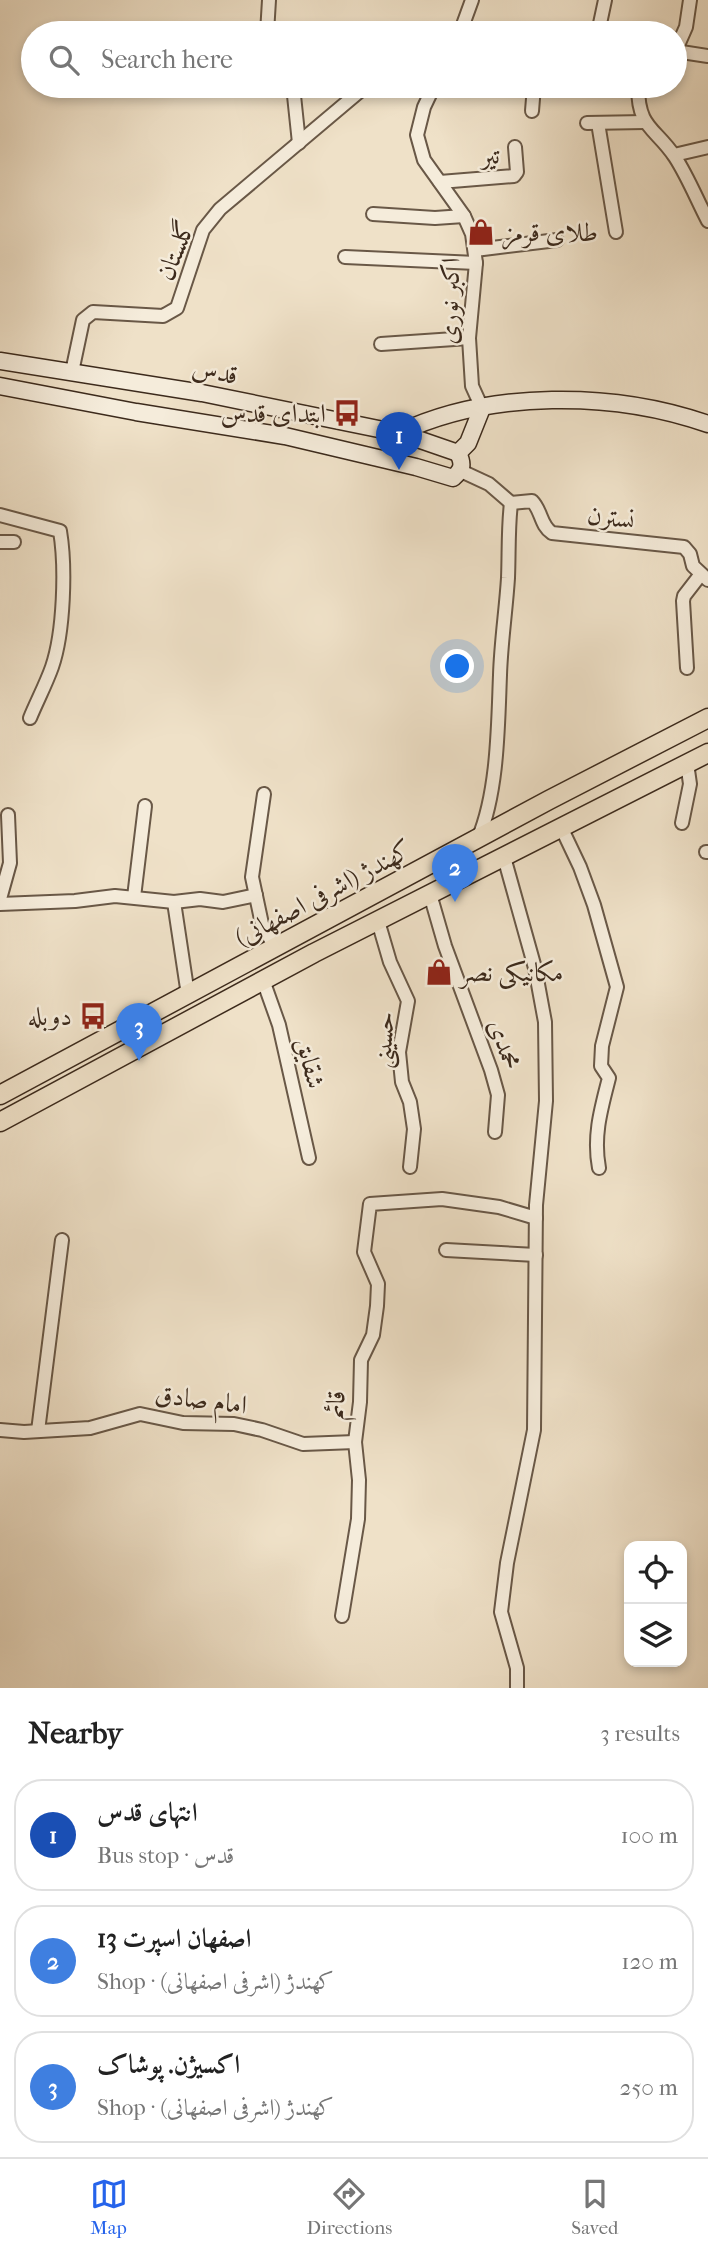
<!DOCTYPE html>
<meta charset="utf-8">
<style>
:root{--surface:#fff;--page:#f6f6f6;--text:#222;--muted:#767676;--line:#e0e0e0;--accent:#2563eb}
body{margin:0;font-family:"IM FELL French Canon",Amiri,serif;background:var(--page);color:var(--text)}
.controls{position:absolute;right:21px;bottom:21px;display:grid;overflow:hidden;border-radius:14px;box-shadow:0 4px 10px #0003}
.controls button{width:63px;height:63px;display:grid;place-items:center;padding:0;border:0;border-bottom:2px solid var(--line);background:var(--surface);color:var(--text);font:35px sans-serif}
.you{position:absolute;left:458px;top:667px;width:24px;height:24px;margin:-18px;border:5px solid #fff;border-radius:50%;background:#1a73e8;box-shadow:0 0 0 10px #1a73e833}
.badge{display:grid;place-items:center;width:46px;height:46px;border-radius:50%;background:var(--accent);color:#fff;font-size:23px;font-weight:700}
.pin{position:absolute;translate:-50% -58px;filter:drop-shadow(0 2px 4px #0008)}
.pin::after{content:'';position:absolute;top:37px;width:24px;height:21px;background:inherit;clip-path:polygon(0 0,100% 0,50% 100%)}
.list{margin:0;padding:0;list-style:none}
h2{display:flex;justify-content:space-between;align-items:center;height:91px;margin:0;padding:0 28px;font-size:30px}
h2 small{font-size:23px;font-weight:400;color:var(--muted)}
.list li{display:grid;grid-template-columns:46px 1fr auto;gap:21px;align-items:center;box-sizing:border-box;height:112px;margin:0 14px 14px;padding:0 14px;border:2px solid var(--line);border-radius:28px}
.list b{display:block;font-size:26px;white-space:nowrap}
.list p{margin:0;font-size:23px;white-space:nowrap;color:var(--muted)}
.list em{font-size:23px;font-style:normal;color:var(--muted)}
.icon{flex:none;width:38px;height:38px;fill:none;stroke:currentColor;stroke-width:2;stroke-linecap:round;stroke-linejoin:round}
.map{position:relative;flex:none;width:708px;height:1688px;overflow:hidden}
.search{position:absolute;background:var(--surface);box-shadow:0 4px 10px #0003;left:21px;right:21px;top:21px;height:77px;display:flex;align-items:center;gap:18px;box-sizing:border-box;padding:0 24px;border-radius:38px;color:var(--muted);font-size:26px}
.sheet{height:469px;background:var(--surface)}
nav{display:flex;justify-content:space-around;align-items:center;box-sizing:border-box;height:98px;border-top:2px solid var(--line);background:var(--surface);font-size:19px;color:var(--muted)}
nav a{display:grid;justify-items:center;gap:4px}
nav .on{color:var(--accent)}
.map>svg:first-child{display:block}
</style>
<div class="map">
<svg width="708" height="1688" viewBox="0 0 708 1688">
<rect width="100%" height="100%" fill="#efe1c8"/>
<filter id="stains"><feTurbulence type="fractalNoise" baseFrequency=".00286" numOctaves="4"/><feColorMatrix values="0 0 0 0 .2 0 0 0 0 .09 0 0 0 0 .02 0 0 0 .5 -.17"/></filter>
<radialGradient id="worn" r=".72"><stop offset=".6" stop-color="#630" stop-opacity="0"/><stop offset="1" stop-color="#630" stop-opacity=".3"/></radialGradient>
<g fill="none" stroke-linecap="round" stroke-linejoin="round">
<defs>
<g id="minor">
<polyline points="267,33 269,0"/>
<polyline points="460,33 472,0"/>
<polyline points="598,33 605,0"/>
<polyline points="675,51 708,56"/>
<polyline points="675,52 686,27 690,0"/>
<polyline points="293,86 299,143"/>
<polyline points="434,86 424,107 417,135 424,160 464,216 472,234 476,263 469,338 472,386 482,408"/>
<path d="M638,86C638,129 655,127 675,157C688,177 697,200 708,221"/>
<polyline points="532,111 534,86"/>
<polyline points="587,123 645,122"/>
<polyline points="598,123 616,232"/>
<polyline points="674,155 708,147"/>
<polyline points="440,182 514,176 517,172 515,147"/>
<polyline points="373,214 435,218 464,216"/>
<polyline points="475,250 557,240"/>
<polyline points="345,257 476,263"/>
<polyline points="381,344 469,338"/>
<polyline points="72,372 83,320 93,312 163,316 177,308 203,230 220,209 366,86"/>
<polyline points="461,471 489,484 511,503"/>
<path d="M511,503L532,501C542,511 540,525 552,533L684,547L690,554L693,566L708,580"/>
<path d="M0,515L60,531C66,567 64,632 52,667C46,684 37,701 30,718"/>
<polyline points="0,542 14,542"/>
<polyline points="687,668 683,601 684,596 701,574"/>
<polyline points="264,794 252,877 262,924 275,948"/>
<polyline points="682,823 690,784 687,763"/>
<path d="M561,827L580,867L594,905L617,987L602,1046L601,1066L609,1078C601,1109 593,1136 599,1168"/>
<path d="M478,839C498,792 498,725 500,675C501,642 506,610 508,578C509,553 508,528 511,503"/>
<polyline points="706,852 708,852"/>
<polyline points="504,857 535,968 545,1022 546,1101 536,1205 534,1430 507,1563 501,1612 517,1668 517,1688"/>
<polyline points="430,894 445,946 491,1070 498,1095 495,1132"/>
<polyline points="134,897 145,806"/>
<polyline points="0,899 10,863 8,815"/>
<polyline points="174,902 188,995"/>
<polyline points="0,904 75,901 115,896 174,902 200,899 223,902 256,895"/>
<polyline points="378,921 390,962 408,1001 399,1052 402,1082 410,1102 414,1129 410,1167"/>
<polyline points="263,980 279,1025 309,1158"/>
<polyline points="446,1250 536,1255"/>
<polyline points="0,1430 24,1432 90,1428 140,1414 183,1423 234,1424 262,1430 303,1444 355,1442"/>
<polyline points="38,1431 62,1240"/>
<polyline points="342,1616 358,1519 359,1480 355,1442 360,1402 361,1360 373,1335 377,1306 378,1284 364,1252 370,1204 442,1199 499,1207 536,1218"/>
</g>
<g id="secondary">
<polyline points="0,361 202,393 403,434 458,453"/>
<path d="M0,386L136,412L285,436L416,467L453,478C462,470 464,465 458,453"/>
<path d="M399,433C489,390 614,391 708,424"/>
<polyline points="458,453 468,443 482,408"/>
</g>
<g id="primary">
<polyline points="0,1095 549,800 708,718"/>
<polyline points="0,1122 314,953 708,753"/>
</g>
</defs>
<use href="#minor" stroke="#695847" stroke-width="16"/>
<use href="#secondary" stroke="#3c2a1c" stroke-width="19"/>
<use href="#primary" stroke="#3c2a1c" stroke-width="21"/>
<use href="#minor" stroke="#f5ecdb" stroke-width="12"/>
<use href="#secondary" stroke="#f5ecdb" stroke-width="16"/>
<use href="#primary" stroke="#efe1c8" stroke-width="18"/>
</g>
<defs>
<symbol id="shop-bare" viewBox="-9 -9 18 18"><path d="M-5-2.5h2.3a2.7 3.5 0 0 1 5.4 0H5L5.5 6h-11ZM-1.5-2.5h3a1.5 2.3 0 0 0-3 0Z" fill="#8f2418" stroke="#f5ecdb" stroke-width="2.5" paint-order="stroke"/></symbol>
<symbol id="bus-bare" viewBox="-9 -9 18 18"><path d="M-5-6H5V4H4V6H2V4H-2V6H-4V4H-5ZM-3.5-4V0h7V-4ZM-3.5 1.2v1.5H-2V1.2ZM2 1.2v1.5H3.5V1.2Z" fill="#8f2418" stroke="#f5ecdb" stroke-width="2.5" paint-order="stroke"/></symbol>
</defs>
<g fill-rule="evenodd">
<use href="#shop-bare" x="462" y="213" width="38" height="38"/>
<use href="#bus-bare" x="328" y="394" width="38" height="38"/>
<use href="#shop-bare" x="420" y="953" width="38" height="38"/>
<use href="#bus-bare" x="74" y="997" width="38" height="38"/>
</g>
<g text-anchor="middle" stroke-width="5" stroke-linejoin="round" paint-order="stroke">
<g font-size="26" fill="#3c2a1c" stroke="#f5ecdb">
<text transform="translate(490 155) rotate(-6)" y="9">تیر</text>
<text transform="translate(175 250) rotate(-68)" y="9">گلستان</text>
<text transform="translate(449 301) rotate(-88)" y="9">اکبر نوری</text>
<text transform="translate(215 371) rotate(11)" y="9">قدس</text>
<text transform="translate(611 517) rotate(7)" y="9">نسترن</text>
<text transform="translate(323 893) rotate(-28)" y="9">کهندژ (اشرفی اصفهانی)</text>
<text transform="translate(383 1040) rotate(-86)" y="9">حسینی</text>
<text transform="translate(505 1044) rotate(71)" y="9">محمدی</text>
<text transform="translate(311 1063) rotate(77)" y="9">شقایق</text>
<text transform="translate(201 1399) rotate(7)" y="9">امام صادق</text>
<text transform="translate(335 1405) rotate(-85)" y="9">قائم</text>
</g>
<g font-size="26" fill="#3c2a1c" stroke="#f5ecdb" text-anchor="start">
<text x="502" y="241">طلای قرمز</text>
<text x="326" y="422" text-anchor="end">ابتدای قدس</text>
<text x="460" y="981">مکانیکی نصر</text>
<text x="72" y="1025" text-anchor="end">دوبله</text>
</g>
</g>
<rect width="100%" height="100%" filter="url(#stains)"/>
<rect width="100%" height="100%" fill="url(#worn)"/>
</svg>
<div class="controls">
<button><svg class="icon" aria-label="locate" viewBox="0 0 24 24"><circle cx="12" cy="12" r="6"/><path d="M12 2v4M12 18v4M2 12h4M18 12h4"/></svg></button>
<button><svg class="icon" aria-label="layers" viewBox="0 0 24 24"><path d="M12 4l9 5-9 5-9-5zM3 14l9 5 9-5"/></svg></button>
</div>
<div class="you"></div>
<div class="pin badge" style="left:399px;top:470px;background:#1a4fb4">1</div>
<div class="pin badge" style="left:455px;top:902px;background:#3f7fe0">2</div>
<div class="pin badge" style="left:139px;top:1061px;background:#3f7fe0">3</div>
<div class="search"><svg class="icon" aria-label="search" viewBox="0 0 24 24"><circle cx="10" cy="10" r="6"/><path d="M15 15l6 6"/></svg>Search here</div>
</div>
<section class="sheet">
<h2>Nearby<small>3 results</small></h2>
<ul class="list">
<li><span class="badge" style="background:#1a4fb4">1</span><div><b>انتهای قدس</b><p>Bus stop · قدس</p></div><em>100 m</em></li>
<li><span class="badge" style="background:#3f7fe0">2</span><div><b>اصفهان اسپرت 13</b><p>Shop · کهندژ (اشرفی اصفهانی)</p></div><em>120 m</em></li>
<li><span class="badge" style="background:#3f7fe0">3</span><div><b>اکسیژن. پوشاک</b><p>Shop · کهندژ (اشرفی اصفهانی)</p></div><em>250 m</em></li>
</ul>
</section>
<nav>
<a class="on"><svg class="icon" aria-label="map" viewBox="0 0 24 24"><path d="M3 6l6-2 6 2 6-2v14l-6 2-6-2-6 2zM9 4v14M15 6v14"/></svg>Map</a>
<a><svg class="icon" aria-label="directions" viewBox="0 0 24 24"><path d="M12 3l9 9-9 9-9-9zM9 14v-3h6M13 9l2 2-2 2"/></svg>Directions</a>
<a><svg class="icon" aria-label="saved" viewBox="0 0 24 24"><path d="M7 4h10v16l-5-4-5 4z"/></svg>Saved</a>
</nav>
